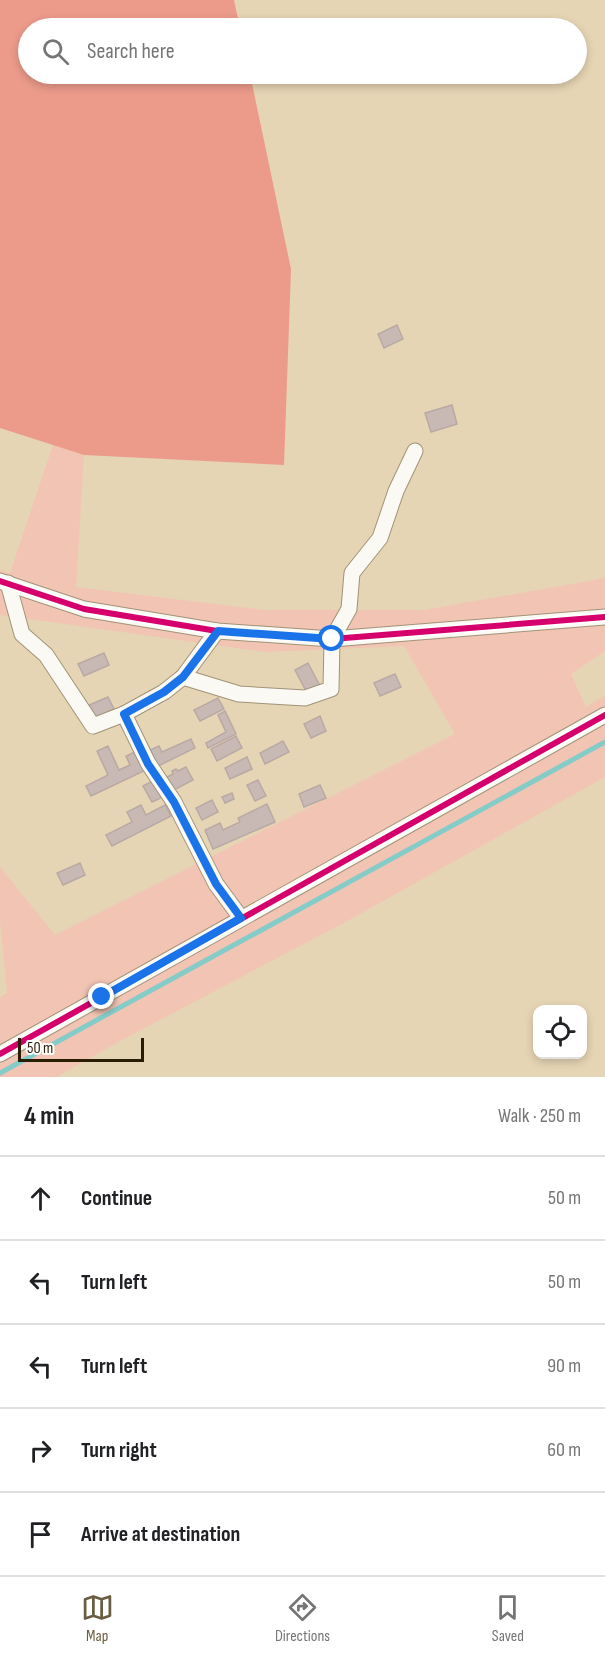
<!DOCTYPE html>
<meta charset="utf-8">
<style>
:root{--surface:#fff;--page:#f2f2f2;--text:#202124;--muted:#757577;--line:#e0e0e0;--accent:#6b5d42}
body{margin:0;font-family:"Sofia Sans Condensed",sans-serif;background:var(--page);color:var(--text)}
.controls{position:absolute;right:18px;bottom:18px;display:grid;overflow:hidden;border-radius:12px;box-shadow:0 3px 9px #0003}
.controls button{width:54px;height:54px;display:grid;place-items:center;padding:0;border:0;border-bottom:2px solid var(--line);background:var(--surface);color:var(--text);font:30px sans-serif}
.scale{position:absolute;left:18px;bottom:15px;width:126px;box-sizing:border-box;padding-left:6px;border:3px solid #291d04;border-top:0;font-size:16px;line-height:21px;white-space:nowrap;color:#291d04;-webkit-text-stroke:4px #fff;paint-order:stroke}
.stop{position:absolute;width:18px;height:18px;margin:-14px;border:4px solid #1a73e8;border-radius:50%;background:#fff}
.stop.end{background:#1a73e8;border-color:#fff;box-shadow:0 2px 6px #0008}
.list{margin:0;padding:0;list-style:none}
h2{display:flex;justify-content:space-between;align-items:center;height:78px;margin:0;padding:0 24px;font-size:26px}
h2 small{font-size:20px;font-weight:400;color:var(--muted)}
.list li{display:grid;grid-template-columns:39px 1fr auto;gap:18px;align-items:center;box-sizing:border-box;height:84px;padding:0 24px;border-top:2px solid var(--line)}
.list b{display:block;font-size:22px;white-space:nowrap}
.list em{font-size:20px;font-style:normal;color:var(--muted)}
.icon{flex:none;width:33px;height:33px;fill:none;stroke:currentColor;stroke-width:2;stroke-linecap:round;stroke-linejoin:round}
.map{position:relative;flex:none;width:605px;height:1077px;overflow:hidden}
.search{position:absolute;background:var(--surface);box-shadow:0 3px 9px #0003;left:18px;right:18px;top:18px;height:66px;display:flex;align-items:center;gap:15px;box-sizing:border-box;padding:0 21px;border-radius:33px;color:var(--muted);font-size:22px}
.sheet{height:498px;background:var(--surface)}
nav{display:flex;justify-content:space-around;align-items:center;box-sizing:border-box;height:84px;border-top:2px solid var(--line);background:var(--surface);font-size:16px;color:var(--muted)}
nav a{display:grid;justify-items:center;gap:3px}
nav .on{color:var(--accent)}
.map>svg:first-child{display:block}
</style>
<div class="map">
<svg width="605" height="1077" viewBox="0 0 605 1077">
<rect width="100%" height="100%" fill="#e6d5b4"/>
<polygon fill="#f2c4b3" points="53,445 84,455 76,587 265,610 424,610 605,578 605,651 571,674 586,707 605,695 605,777 351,919 122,1040 56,1077 0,1077 0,997 7,993 0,921 0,867 55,935 455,734 404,646 265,652 0,615 0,570 10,573"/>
<polygon fill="#ec9b8b" points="0,0 234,0 240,28 28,28 28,74 250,74 291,269 284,465 84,455 0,428"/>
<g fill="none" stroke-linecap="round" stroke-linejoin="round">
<polyline stroke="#85cbc8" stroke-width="5" points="0,1073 605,742"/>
</g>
<g fill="#c9b9b4" stroke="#b9a9a4" stroke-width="1.5">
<polygon points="397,325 403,339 384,348 378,334"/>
<polygon points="452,405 457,424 431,432 425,413"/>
<polygon points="104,653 109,665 84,676 78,664"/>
<polygon points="308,663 320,686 307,693 295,670"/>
<polygon points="395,674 401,687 380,696 374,683"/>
<polygon points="108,697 114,709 93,719 87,706"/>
<polygon points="218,698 224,709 200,721 194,710"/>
<polygon points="225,711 236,734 208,748 206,743 226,732 218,715"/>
<polygon points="320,716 326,731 311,738 304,724"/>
<polygon points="236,736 242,748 217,761 211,749"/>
<polygon points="191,739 195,748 156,767 148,751 159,746 162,752"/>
<polygon points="283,741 289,752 265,764 260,753"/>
<polygon points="108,746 119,770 130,765 126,756 137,751 146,770 91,796 86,786 108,775 97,751"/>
<polygon points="247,757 252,769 230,779 225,768"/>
<polygon points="186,767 193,780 172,791 165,778 173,774 172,771 176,769 178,771"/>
<polygon points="154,780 163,797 152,802 143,786"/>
<polygon points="258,780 266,796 255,801 247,785"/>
<polygon points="320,785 326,798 304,807 299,794"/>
<polygon points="232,793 234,799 225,803 222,797"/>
<polygon points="212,800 218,812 202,820 196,808"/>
<polygon points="267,804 275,822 213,849 205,830 220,823 223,830 240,822 238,818"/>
<polygon points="141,805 146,815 165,805 171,816 112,846 106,835 132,822 127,812"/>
<polygon points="80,863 85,875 63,885 57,873"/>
</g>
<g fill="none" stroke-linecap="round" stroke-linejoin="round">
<defs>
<g id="street">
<polyline points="0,581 84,609 217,631 332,639 605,617"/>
<polyline points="8,583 22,634 46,655 93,726 124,714 148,763 174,802 216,884 241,918"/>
<polyline points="183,677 239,694 305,698 331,689 332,639 349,609 352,573 380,538 396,491 415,451"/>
<polyline points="124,714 164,692 183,677 217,631"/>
<polyline points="0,1054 605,715"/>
</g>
</defs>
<use href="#street" stroke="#a09378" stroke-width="17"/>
<use href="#street" stroke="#fbf9f4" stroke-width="15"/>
<defs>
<g id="cycleway">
<polyline points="0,581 84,609 217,631 332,639 605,617"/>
<polyline points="0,1054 605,715"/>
</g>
</defs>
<use href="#cycleway" stroke="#fff" stroke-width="10"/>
<use href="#cycleway" stroke="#d6006c" stroke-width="6"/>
</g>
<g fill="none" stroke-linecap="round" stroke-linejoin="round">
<polyline stroke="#1a73e8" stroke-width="8" points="102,997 241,918 216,884 174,802 148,764 124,714 164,692 183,677 218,631 332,639"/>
</g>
</svg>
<div class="controls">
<button><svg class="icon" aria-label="locate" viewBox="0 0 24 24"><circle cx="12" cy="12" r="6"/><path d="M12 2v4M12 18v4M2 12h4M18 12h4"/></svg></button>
</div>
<div class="scale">50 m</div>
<div class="stop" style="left:332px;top:639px"></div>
<div class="stop end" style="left:102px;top:997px"></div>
<div class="search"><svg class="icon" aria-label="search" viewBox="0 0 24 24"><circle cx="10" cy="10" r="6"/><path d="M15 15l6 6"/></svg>Search here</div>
</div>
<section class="sheet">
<h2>4 min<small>Walk · 250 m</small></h2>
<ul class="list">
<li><svg class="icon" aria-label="ahead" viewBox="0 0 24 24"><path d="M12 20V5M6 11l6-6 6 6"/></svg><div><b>Continue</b></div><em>50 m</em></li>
<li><svg class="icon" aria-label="left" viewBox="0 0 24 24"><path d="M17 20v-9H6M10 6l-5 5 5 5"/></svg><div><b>Turn left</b></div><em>50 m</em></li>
<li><svg class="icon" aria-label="left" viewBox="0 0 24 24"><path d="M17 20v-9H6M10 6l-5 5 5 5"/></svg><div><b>Turn left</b></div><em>90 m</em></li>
<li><svg class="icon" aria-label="right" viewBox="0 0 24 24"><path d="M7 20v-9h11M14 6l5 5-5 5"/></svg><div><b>Turn right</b></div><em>60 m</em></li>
<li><svg class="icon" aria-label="arrive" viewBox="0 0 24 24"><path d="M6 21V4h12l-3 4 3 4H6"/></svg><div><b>Arrive at destination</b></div></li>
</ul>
</section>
<nav>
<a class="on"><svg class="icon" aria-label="map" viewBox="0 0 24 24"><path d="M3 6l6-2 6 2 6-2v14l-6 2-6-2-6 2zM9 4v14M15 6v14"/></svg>Map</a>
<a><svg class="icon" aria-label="directions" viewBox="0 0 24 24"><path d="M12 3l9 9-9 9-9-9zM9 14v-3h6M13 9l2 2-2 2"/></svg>Directions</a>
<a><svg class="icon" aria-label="saved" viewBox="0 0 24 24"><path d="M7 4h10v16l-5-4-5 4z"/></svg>Saved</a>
</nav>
